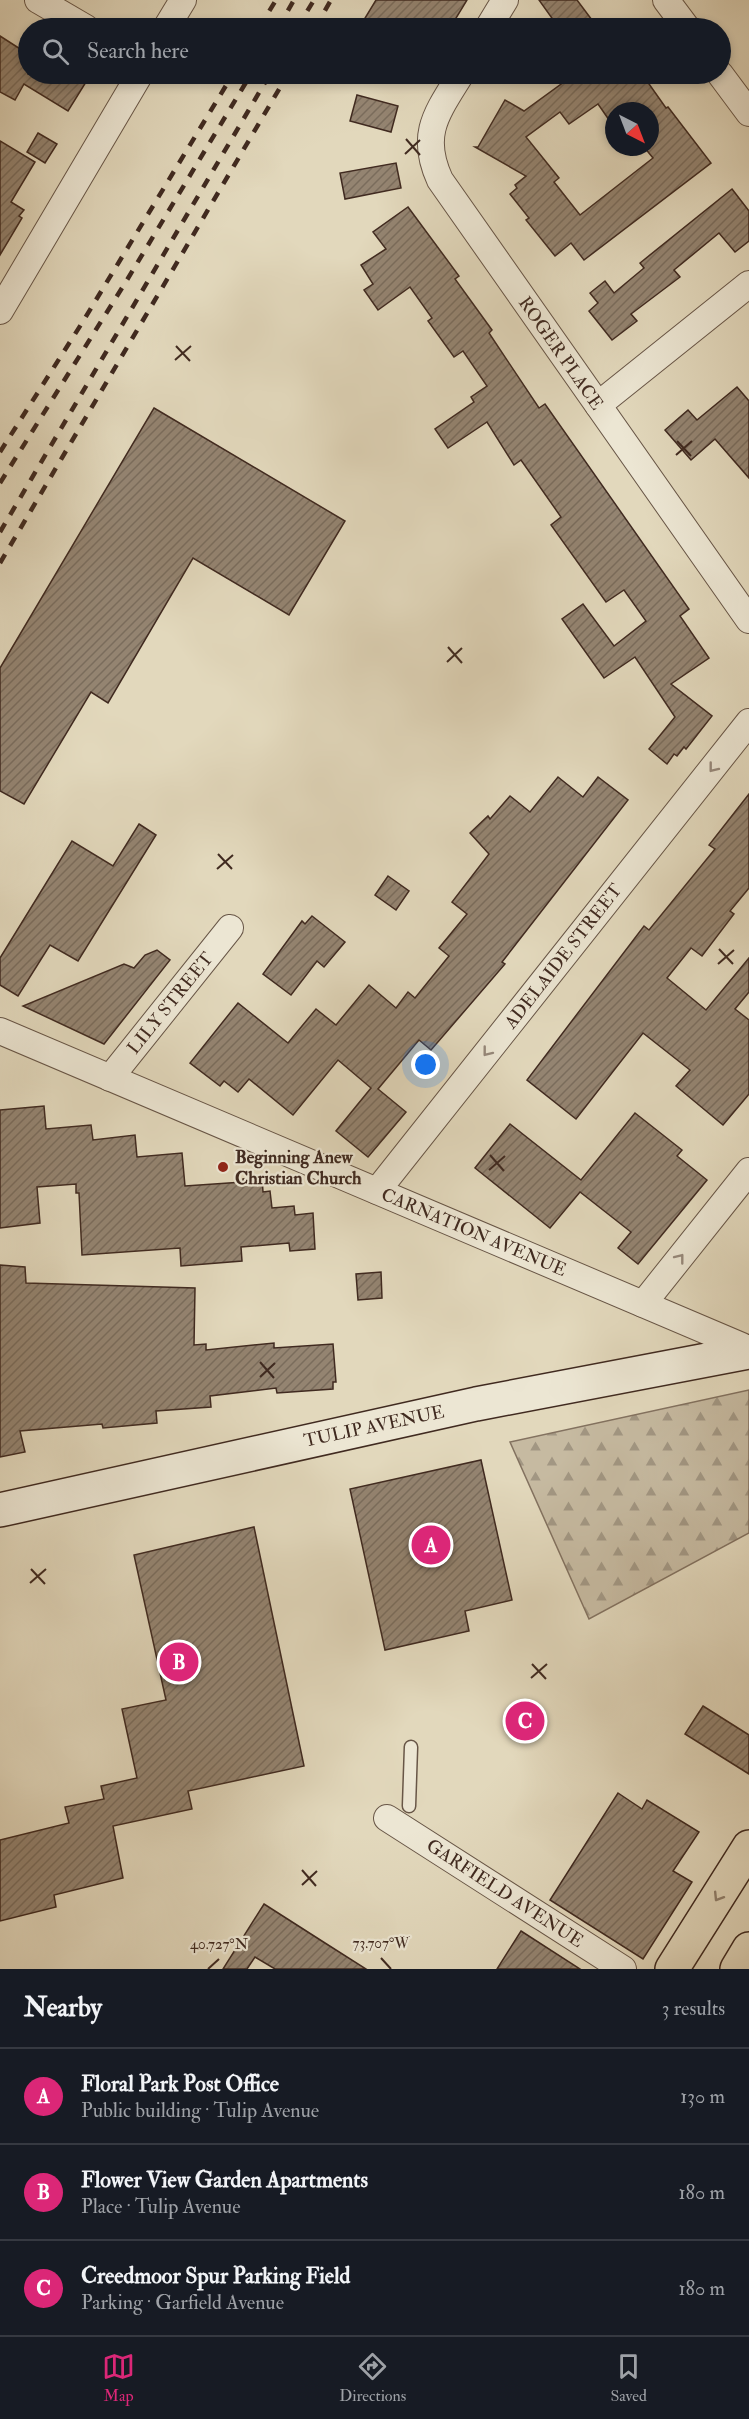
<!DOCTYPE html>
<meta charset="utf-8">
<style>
:root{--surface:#171b24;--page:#20242c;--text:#f1f3f6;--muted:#9ea1a6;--line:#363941;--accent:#db2777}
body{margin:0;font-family:"IM FELL Double Pica",serif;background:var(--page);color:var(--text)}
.compass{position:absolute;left:605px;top:102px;width:54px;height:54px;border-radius:50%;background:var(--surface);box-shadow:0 3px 9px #0003;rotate:138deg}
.you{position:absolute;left:426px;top:1065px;width:21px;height:21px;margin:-15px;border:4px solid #fff;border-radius:50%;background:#1a73e8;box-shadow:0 0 0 9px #1a73e833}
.badge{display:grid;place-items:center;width:39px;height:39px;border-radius:50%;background:var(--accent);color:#fff;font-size:20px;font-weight:700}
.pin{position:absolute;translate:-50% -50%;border:3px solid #fff;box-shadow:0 2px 6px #0006}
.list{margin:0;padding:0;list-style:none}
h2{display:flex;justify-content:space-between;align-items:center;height:78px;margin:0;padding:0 24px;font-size:26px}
h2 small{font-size:20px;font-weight:400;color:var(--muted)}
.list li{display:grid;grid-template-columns:39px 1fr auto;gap:18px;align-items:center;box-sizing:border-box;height:96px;padding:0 24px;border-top:2px solid var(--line)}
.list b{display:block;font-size:22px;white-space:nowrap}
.list p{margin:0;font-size:20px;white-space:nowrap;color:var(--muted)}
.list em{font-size:20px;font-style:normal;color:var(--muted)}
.icon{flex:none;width:33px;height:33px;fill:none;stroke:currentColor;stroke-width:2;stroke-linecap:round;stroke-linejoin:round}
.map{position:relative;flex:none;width:749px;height:1969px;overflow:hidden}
.search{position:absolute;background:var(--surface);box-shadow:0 3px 9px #0003;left:18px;right:18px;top:18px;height:66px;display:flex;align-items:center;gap:15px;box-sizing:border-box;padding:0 21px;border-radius:33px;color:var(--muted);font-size:22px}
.sheet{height:366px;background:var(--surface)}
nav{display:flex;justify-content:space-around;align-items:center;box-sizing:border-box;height:84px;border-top:2px solid var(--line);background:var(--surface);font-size:16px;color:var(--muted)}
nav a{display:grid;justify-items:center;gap:3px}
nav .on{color:var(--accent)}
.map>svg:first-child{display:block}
</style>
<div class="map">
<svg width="749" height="1969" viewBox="0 0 749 1969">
<defs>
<pattern id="forest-firs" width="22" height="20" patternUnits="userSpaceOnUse" patternTransform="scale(1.5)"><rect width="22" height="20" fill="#c6baa1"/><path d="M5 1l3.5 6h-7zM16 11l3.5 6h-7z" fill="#a29783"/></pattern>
<pattern id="building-hatch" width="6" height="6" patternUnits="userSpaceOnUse" patternTransform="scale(1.5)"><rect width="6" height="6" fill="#948471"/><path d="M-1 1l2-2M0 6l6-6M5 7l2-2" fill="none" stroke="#7a6c5c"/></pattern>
</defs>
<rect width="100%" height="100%" fill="#e2d8bc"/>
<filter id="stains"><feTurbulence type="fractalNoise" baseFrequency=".00333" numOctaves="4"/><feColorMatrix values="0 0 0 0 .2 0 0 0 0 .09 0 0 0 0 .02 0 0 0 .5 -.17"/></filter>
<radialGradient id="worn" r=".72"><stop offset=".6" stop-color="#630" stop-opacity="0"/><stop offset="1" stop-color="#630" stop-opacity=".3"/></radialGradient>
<polygon fill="url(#forest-firs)" stroke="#837260" stroke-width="1.5" points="749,1390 749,1533 589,1619 510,1442"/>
<g fill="url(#building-hatch)" stroke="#402a20" stroke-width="1.5" fill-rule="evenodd">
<polygon points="376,0 467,0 450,28 359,28"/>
<polygon points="539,0 577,0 598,28 559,28"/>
<polygon points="0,36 28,54 28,74 72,74 86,82 68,111 24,84 15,100 0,92"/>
<path d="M575,74H642L666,108L668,107L711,163L584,260L571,243L555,256L526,220L529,218L510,194L517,188L515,185L526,176L475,147H478L505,100L524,111ZM598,104L614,127V111H650V147H644L653,158L580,215L554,182L559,178L526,137L560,112L569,124Z"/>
<polygon points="357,95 398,106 391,132 350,121"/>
<polygon points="38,133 57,144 45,163 27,152"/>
<polygon points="0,141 35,162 11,202 24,210 19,216 22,218 0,255"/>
<polygon points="396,163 401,188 345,199 340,173"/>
<polygon points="732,189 749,211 749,241 735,252 719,233 674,270 680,277 631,314 637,321 612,340 589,311 598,303 590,293 605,281 614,293 644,268 640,263"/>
<polygon points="408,207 459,276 455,279 492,330 489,333 539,408 545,404 689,609 680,616 709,658 671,684 712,716 686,749 684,747 677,756 674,754 667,764 649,749 675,717 635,657 604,678 562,619 583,604 614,646 646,621 624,590 606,602 551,525 561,517 521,460 514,465 487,422 448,448 435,429 474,402 471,397 487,386 463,351 454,357 428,321 432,318 410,287 378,310 364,290 373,284 361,265 386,249 373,232"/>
<polygon points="737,387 749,401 749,478 715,439 691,460 665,430 688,410 697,420"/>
<polygon points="154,408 345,521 289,615 193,558 108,703 91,692 24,804 0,791 0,668"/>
<polygon points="558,777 583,797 598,777 628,800 502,962 505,964 431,1050 419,1040 378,1089 406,1112 368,1157 336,1131 371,1088 338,1060 293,1115 249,1079 238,1092 224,1081 220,1086 190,1063 238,1003 288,1043 316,1009 336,1025 369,985 396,1008 408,992 415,998 449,956 439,948 467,914 452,902 489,854 470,833 488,816 490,819 510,796 530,812"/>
<polygon points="749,794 749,888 730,911 734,914 702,956 691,948 667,978 706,1010 749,958 749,992 735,1009 749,1020 749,1094 723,1125 676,1086 690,1070 643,1033 576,1119 527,1080 644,926 649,930 715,849 709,845"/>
<polygon points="139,824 156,835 78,961 50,945 18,996 0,985 0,958 72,841 113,866"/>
<polygon points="388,876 409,891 396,910 375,895"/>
<polygon points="312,916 345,942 324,967 317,961 291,995 263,974 302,921 305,924"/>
<polygon points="157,950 170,960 104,1044 23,1006 124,964 134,968 145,955"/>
<polygon points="44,1106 46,1129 91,1125 93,1140 135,1135 137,1157 182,1153 185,1186 243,1182 243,1179 262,1177 263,1192 270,1191 272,1208 294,1206 295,1215 313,1213 315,1249 290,1251 289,1243 241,1247 242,1261 181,1266 180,1248 82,1255 79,1193 76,1193 76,1184 37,1187 40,1223 0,1228 0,1110"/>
<polygon points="635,1113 682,1150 677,1156 707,1180 638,1264 618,1248 631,1232 580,1192 550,1228 475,1168 510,1124 581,1180"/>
<polygon points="0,1265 25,1267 26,1283 195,1288 194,1345 206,1344 206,1350 274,1343 274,1348 333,1344 336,1382 333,1382 333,1389 277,1393 276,1388 210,1396 211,1407 156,1411 157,1423 103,1428 102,1424 20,1431 25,1452 0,1457"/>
<polygon points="381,1272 382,1298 358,1300 356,1274"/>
<polygon points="481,1460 512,1600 465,1611 469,1631 385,1650 350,1489"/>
<polygon points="254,1527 304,1766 188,1791 192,1809 113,1826 123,1878 54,1895 56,1907 0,1921 0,1840 69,1823 65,1807 104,1799 101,1786 137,1778 122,1709 166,1700 134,1555"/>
<polygon points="703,1706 749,1735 749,1774 685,1734"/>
<polygon points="618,1793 642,1809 647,1800 699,1832 673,1871 692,1882 643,1959 550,1900"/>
<polygon points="264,1904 325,1943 366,1969 275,1969 255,1957 247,1969 223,1969"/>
<polygon points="521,1931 580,1969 497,1969"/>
</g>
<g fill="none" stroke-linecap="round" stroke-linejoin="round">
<defs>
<polyline id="service" points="409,1806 411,1747"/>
<g id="minor">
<polyline points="38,0 86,28"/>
<polyline points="666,0 687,28"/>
<polyline points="166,28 183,0"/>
<polyline points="488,28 505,0"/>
<path d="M461,74C437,113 419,134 440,180L749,620"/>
<polyline points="720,74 749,113"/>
<polyline points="0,311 140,74"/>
<polyline points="598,405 749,284"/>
<polyline points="0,1031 749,1349"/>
<polyline points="110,1078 230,928"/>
<polyline points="377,1191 749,722"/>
<polyline points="643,1304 749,1171"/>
<polyline points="387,1818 623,1969"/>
</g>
<polyline id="secondary" points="0,1510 476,1404 749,1352"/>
<g id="primary">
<polyline points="672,1969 749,1847"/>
<polyline points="737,1969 749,1949"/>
</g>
</defs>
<use href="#service" stroke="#685647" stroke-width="15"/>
<use href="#minor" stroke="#685647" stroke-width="28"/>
<use href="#secondary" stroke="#402a20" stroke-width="36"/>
<use href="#primary" stroke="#402a20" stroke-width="36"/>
<use href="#service" stroke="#ece6d3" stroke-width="12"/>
<use href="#minor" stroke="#ece6d3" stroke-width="26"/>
<use href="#secondary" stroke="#ece6d3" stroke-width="33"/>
<use href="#primary" stroke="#e2d8bc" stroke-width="33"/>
<g stroke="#402a20" stroke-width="4.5" stroke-dasharray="10 10" stroke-linecap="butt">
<polyline points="259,28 276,0"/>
<polyline points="278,28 294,0"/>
<polyline points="297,28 314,0"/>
<polyline points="315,28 331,0"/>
<polyline points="0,452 82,323 233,74"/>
<polyline points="0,483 127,280 251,74"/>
<polyline points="0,532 270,74"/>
<polyline points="0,563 288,74"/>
</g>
</g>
<defs><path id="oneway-chevron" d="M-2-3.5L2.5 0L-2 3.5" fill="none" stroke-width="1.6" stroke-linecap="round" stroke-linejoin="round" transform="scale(1.5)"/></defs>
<g stroke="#96887a">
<use href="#oneway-chevron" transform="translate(713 768) rotate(128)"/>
<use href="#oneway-chevron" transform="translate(487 1052) rotate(128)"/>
<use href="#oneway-chevron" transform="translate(680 1258) rotate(-52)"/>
</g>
<use stroke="#91816e" href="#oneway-chevron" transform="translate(718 1897) rotate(122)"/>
<path fill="none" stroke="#402a20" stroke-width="2" d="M406,139L420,155M405,154L420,140M176,346L190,361M175,360L191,346M677,441L691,456M676,455L692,441M448,647L462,663M447,662L462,648M218,854L232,869M217,869L233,855M719,949L733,964M718,964L734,950M490,1155L504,1171M489,1170L505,1156M260,1362L274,1378M260,1377L275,1363M31,1569L45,1584M30,1583L46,1569M532,1664L546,1679M531,1678L547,1664M302,1870L316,1886M302,1885L317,1871M381,1958L391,1969M208,1969L219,1959"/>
<circle fill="#8f2418" stroke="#ece6d3" stroke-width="2" cx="223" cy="1167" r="6"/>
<g text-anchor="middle" stroke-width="4.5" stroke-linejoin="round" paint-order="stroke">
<g font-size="18" fill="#402a20" stroke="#ece6d3">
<text transform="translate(561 353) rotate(55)" y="6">ROGER PLACE</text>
<text transform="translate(563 956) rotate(-52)" y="6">ADELAIDE STREET</text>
<text transform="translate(170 1003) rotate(-51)" y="6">LILY STREET</text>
<text transform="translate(474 1232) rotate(23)" y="6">CARNATION AVENUE</text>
<text transform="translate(374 1426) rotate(-12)" y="6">TULIP AVENUE</text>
<text transform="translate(505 1893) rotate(33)" y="6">GARFIELD AVENUE</text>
</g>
<g font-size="18" font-weight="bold" fill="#402a20" stroke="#ece6d3" text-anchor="start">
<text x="235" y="1163">Beginning Anew<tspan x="235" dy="21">Christian Church</tspan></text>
</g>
</g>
<g font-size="15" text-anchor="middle" fill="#402a20" stroke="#ece6d3" stroke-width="4.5" stroke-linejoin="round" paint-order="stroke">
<text x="381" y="1948">73.707°W</text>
<text x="219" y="1949">40.727°N</text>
</g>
<rect width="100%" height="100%" filter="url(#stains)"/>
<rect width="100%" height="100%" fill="url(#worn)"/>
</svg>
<svg class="compass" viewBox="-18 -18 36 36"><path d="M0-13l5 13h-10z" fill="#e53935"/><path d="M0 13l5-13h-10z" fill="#9ea1a6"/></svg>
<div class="you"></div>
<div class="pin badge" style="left:431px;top:1545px">A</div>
<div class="pin badge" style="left:179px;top:1662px">B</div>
<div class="pin badge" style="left:525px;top:1721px">C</div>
<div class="search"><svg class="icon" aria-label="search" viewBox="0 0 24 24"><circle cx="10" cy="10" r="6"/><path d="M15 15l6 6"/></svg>Search here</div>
</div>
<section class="sheet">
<h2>Nearby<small>3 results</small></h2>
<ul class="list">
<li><span class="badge">A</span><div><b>Floral Park Post Office</b><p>Public building · Tulip Avenue</p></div><em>130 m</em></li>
<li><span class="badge">B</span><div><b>Flower View Garden Apartments</b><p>Place · Tulip Avenue</p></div><em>180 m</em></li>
<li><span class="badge">C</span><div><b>Creedmoor Spur Parking Field</b><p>Parking · Garfield Avenue</p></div><em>180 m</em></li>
</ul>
</section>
<nav>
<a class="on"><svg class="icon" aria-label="map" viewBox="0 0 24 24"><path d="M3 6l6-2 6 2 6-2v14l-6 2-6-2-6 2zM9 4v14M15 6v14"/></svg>Map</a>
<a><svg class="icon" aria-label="directions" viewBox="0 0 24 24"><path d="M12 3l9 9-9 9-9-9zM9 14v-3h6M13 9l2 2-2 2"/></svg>Directions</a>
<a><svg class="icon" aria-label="saved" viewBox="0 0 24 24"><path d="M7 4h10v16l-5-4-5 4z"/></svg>Saved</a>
</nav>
